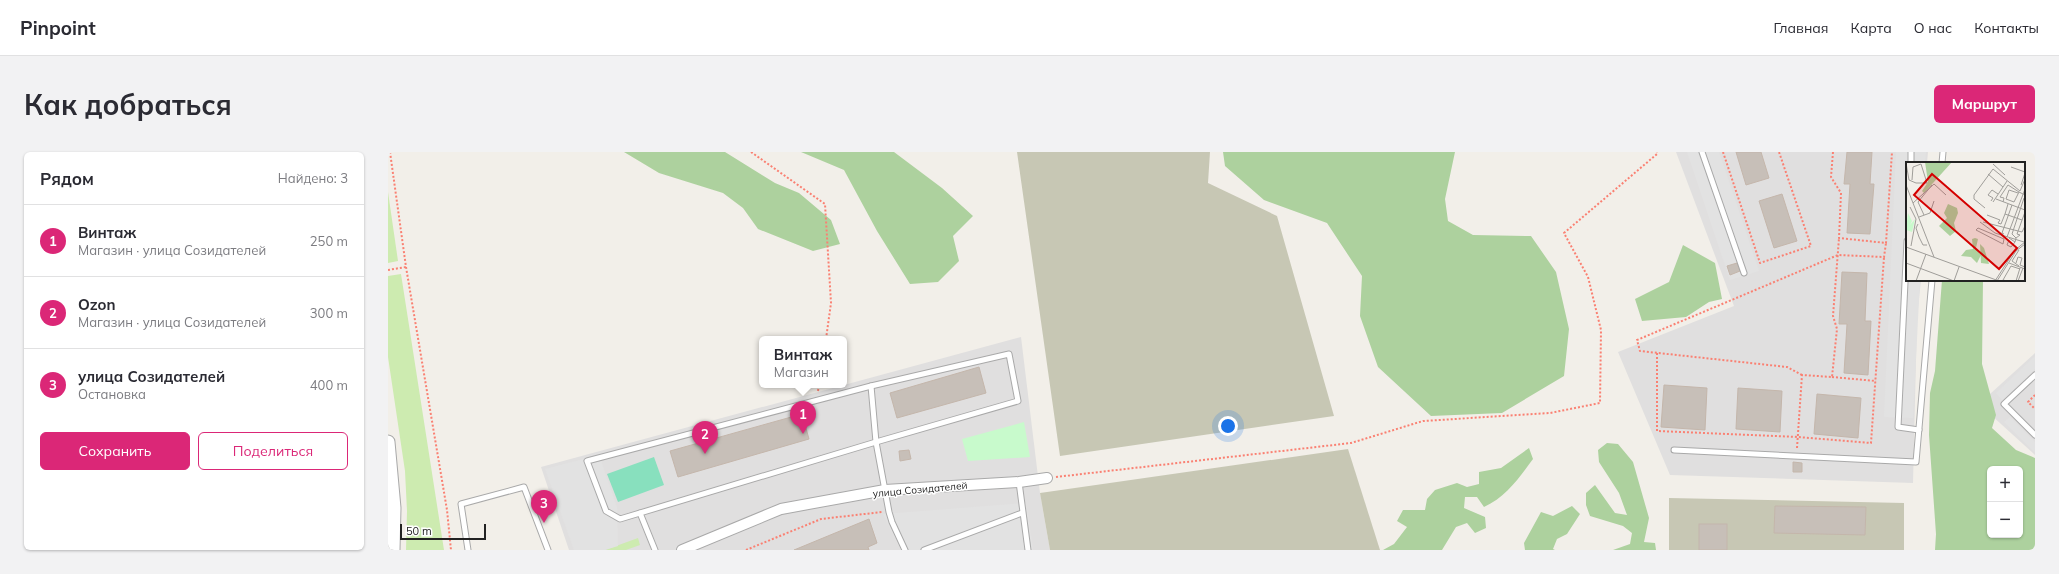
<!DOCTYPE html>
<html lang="ru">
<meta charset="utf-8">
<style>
:root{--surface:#fff;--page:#f2f2f3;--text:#2b2b33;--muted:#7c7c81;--line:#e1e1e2;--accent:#db2777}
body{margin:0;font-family:Mulish,sans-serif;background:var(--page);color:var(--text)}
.controls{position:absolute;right:12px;bottom:12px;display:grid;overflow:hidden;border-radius:6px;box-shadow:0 1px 3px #0004}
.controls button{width:36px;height:36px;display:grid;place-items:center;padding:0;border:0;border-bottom:1px solid var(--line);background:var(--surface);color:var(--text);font:20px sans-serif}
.scale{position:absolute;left:12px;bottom:10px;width:86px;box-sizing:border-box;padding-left:4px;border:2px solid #222;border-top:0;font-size:11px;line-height:14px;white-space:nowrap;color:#222;-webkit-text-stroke:3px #fff;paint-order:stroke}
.you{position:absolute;left:840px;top:274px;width:14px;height:14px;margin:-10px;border:3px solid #fff;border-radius:50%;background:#1a73e8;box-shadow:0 0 0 6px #1a73e833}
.badge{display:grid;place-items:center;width:26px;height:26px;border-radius:50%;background:var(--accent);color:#fff;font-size:13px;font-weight:700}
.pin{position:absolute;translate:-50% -33px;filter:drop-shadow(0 1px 2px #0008)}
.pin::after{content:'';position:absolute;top:21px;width:14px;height:12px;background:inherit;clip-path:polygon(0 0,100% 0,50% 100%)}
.popup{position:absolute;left:371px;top:184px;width:88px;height:52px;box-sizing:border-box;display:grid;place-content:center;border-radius:6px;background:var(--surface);filter:drop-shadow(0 1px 3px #0005);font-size:13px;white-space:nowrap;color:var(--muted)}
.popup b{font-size:15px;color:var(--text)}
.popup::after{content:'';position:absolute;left:50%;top:100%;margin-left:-8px;border:8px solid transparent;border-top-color:var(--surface)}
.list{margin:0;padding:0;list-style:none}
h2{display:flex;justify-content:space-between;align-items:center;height:52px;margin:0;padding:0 16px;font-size:17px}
h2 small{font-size:13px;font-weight:400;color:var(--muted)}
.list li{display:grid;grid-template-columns:26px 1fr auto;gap:12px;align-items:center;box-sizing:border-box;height:72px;padding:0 16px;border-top:1px solid var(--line)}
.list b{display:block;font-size:15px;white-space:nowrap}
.list p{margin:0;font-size:13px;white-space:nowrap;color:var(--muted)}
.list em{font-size:13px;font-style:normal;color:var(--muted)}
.actions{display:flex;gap:8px;padding:12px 16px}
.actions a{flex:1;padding:9px 0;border:1px solid var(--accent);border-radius:6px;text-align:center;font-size:14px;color:var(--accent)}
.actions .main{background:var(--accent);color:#fff}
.map{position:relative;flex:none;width:1647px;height:398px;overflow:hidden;border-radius:6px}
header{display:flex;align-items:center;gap:24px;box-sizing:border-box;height:56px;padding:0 20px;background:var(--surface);border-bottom:1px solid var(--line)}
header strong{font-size:19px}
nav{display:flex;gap:22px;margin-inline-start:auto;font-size:14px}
.intro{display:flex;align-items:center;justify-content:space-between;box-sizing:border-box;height:96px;padding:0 24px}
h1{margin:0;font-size:28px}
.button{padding:10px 18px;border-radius:6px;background:var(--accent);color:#fff;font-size:14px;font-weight:700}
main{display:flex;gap:24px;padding:0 24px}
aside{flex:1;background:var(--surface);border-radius:6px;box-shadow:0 1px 3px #0004}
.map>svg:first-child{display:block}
</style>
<header>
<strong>Pinpoint</strong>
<nav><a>Главная</a><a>Карта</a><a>О нас</a><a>Контакты</a></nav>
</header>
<div class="intro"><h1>Как добраться</h1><a class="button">Маршрут</a></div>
<main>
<aside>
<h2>Рядом<small>Найдено: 3</small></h2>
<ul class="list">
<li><span class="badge">1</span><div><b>Винтаж</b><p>Магазин · улица Созидателей</p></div><em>250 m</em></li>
<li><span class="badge">2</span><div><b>Ozon</b><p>Магазин · улица Созидателей</p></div><em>300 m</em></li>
<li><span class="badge">3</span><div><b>улица Созидателей</b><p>Остановка</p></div><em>400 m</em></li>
</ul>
<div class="actions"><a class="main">Сохранить</a><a>Поделиться</a></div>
</aside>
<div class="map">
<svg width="1647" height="398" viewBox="0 0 1647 398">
<rect width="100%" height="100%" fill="#f2efe9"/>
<g fill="#e0dfdf">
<polygon points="1288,0 1540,0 1539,11 1519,11 1519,128 1533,128 1529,166 1525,331 1282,323 1230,200 1346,154"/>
<polygon points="633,185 652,341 662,398 181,398 153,315"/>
<polygon points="1647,201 1647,303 1591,252"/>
</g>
<g fill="#c7c7b4">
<polygon points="629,0 822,0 820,31 889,64 946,264 672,304"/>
<polygon points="960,297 992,398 662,398 652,341"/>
<polygon points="1281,346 1516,351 1516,398 1281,398"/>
</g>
<g fill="#cdebb0">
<polygon points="0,40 10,109 0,111"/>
<polygon points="13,122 56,398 18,398 19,359 17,319 0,205 0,124"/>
<polygon points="250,386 252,393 238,398 217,398"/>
</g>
<g fill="#add19e" fill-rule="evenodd">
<polygon points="236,0 337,0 387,31 411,41 443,68 452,92 425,99 370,77 355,56 335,41 271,21"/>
<polygon points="413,0 506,0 554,36 585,64 565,84 571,109 550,130 522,132 489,79 456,18"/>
<polygon points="835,0 1067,0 1057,47 1060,69 1085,83 1143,84 1168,120 1181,177 1176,224 1114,261 1043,264 990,215 972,164 974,124 939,71 876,48 837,14"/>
<polygon points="1295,93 1327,111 1334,147 1321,150 1298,165 1254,169 1247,147 1281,130"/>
<path d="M1554,128H1595L1594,212L1608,263L1604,276L1628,298L1647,306V398H1547L1548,382L1541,283L1542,241L1547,219ZM1602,317H1632V383H1602Z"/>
<polygon points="1219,291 1230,292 1245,310 1261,366 1256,390 1267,391 1268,398 1225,398 1242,392 1244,381 1235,374 1202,364 1198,353 1198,341 1207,333 1227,361 1239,363 1231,341 1211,310 1210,298"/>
<path d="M1141,296L1145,307C1131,326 1118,345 1096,355L1089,345H1077L1076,356L1097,365L1098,376L1087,381L1079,371L1068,375L1054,398H995L1006,392L1019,375L1009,369L1015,358H1037L1039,347L1047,338L1069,331L1079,335L1091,332V320L1113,316Z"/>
<polygon points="1184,354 1192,362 1179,382 1169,387 1165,397 1167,398 1137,398 1136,391 1153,360 1165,364"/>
</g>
<polygon fill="#c8facc" points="636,270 642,305 580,309 574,287"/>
<polygon fill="#88e0be" points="266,305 276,333 230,350 219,322"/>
<g fill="#e2e2e2">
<polygon points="1299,0 1331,0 1371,119 1342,128"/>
<polygon points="1508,0 1538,0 1537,11 1519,11 1519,128 1532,128 1525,266 1496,265"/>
<polygon points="1647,204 1647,217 1614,248 1608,241"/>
<polygon points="1622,265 1647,290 1647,301 1616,270"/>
<polygon points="211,303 229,355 230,394 217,398 186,398 157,317"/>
<polygon points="638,351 645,397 641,398 513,398 495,362"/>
</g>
<g fill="#c7bfb8" stroke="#c4b6ab">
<polygon points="1348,0 1373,0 1381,26 1358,33"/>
<polygon points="1459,0 1484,0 1482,32 1486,32 1482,82 1459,81 1462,32 1456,32"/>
<polygon points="1394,42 1409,89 1386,96 1371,49"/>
<polygon points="1349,111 1352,119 1342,123 1339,114"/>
<polygon points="1454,120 1479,121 1477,169 1483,169 1480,223 1456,221 1459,172 1451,172"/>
<polygon points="591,215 598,241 509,266 502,241"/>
<polygon points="1276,233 1319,236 1317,278 1273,275"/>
<polygon points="1350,236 1394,239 1392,280 1348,277"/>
<polygon points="1429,242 1473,246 1470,286 1426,282"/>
<polygon points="414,262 421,287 290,325 282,299"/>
<polygon points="521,298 523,307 512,309 511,299"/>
<polygon points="1405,310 1414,311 1414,320 1405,320"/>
<polygon points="1387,354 1478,355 1477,383 1386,381"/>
<polygon points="481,367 489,391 480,395 481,398 406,398"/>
<rect x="1311" y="372" width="28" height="26"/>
</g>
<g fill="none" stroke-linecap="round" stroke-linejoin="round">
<defs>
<g id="service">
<polyline points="1314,0 1356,121"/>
<polyline points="1523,11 1523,0"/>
<polyline points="1554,11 1555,0"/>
<polyline points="1519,89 1510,275 1531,278"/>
<polygon points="621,202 630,249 488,290 232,367 218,359 199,309 483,234"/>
<polyline points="1647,223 1616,252 1647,283"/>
<polyline points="483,234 488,290 501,360 504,370 517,398"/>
<polyline points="1286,298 1528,310 1544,128"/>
<polyline points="631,330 640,398"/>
<polyline points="252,361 267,398"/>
<polyline points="80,398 73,352 136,335 160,398"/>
<polyline points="536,398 634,361"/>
</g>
<polyline id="minor" points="294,398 393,357 497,338 631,330 659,326"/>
<polyline id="tertiary" points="0,290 6,356 5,398"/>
</defs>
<use href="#service" stroke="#a9a9a9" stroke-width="7"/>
<use href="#minor" stroke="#a9a9a9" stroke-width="12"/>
<use href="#tertiary" stroke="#a9a9a9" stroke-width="15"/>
<g stroke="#fa8072" stroke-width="2" stroke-dasharray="2 2" stroke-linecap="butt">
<polyline points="2,0 18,115 59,358 63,398"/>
<polyline points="363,0 437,52 443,151 438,187"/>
<polyline points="1335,0 1372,111 1423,94 1391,0"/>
<polyline points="1445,0 1443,25 1453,41 1451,86 1498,91 1504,0"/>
<polyline points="0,118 18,115"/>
<polyline points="1269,201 1269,279 1410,285 1483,291 1496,105"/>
<polyline points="1414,223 1399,215 1252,199 1249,188 1450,103 1496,105 1498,91"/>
<polyline points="1444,225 1488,229"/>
<polyline points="430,239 431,233"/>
<polyline points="1647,243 1640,250 1647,257"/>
<polyline points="1409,296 1414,223 1444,225 1449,177 1445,164 1451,86"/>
<polyline points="668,325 963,291 1035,269 1162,261 1212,251 1213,178 1200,125 1176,81 1269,2 1269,0"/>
<polyline points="358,398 433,367 494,360"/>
</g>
<use href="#service" stroke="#fff" stroke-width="5"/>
<use href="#minor" stroke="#fff" stroke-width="10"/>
<use href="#tertiary" stroke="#fff" stroke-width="13"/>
</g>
<g text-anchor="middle" stroke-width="3" stroke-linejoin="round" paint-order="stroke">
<g font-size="10" fill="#222" stroke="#fff">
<text transform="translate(532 337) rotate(-5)" y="4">улица Созидателей</text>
</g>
</g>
<g transform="translate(1518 10)">
<rect width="119" height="119" fill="#f2efe9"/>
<path d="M19,0H46L18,31L16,29L22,20ZM42,42L51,46L52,51L48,61L50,69L44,74L33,64L41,56L38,51ZM69,76L72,77L70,86L75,93L71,101L65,95L55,94L60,88L67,87L66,77ZM74,82L78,86L83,102L75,101Z" fill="#add19e"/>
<path d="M2,51L6,59L4,63L9,57L6,70L0,68Z" fill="#c8facc"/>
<path fill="none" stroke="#9f9d99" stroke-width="1" d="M0,1L3,18L10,21H21L15,2L7,5L6,18M87,2L99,13M105,5L119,10M82,12L97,25M0,23L28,95M115,23L119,11M112,31L103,28L100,37L108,40L113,30L119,33M90,37L119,48M85,39L87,36L82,33L86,28L92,32M87,40L101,19M97,40L98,36L94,35L102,23L113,30M7,41L28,22L40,33M102,42L99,52L116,58M4,45L10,57L5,84M79,46L68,37V33L87,7L114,29L119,17M18,53L12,40L26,23M81,53L94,58L92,61L95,62L99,52M13,55L24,51L28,39M74,60L89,71L118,80M77,60L116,70L119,64M12,62L10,66L13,75L17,83H21M72,66L98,77L97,82L70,68ZM98,72L96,71L106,43M101,75L119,27M103,76L109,80L110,76L106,72L118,36M110,76L114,73L111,72L119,50M103,78L101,83L105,85L109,80M0,85L93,119M0,101L48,119M103,101L119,107M110,101L112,95L116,96L114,103L119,105M113,104L106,99L113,88M10,119L20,92M48,119L53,105M89,119L109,88L119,80M91,119L110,89L119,82M101,119L97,118L105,104L114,107M110,119L114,106M112,119L117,106"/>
<path fill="#d40000" fill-opacity="0.15" stroke="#d40000" stroke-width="2" d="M26,12L111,86L93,107L8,33Z"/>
<rect width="119" height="119" fill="none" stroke="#222" stroke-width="2"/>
</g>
</svg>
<div class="controls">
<button>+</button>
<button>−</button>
</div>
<div class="scale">50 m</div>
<div class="you"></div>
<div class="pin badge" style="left:415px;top:282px">1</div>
<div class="popup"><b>Винтаж</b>Магазин</div>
<div class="pin badge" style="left:317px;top:302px">2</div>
<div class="pin badge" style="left:156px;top:371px">3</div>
</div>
</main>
